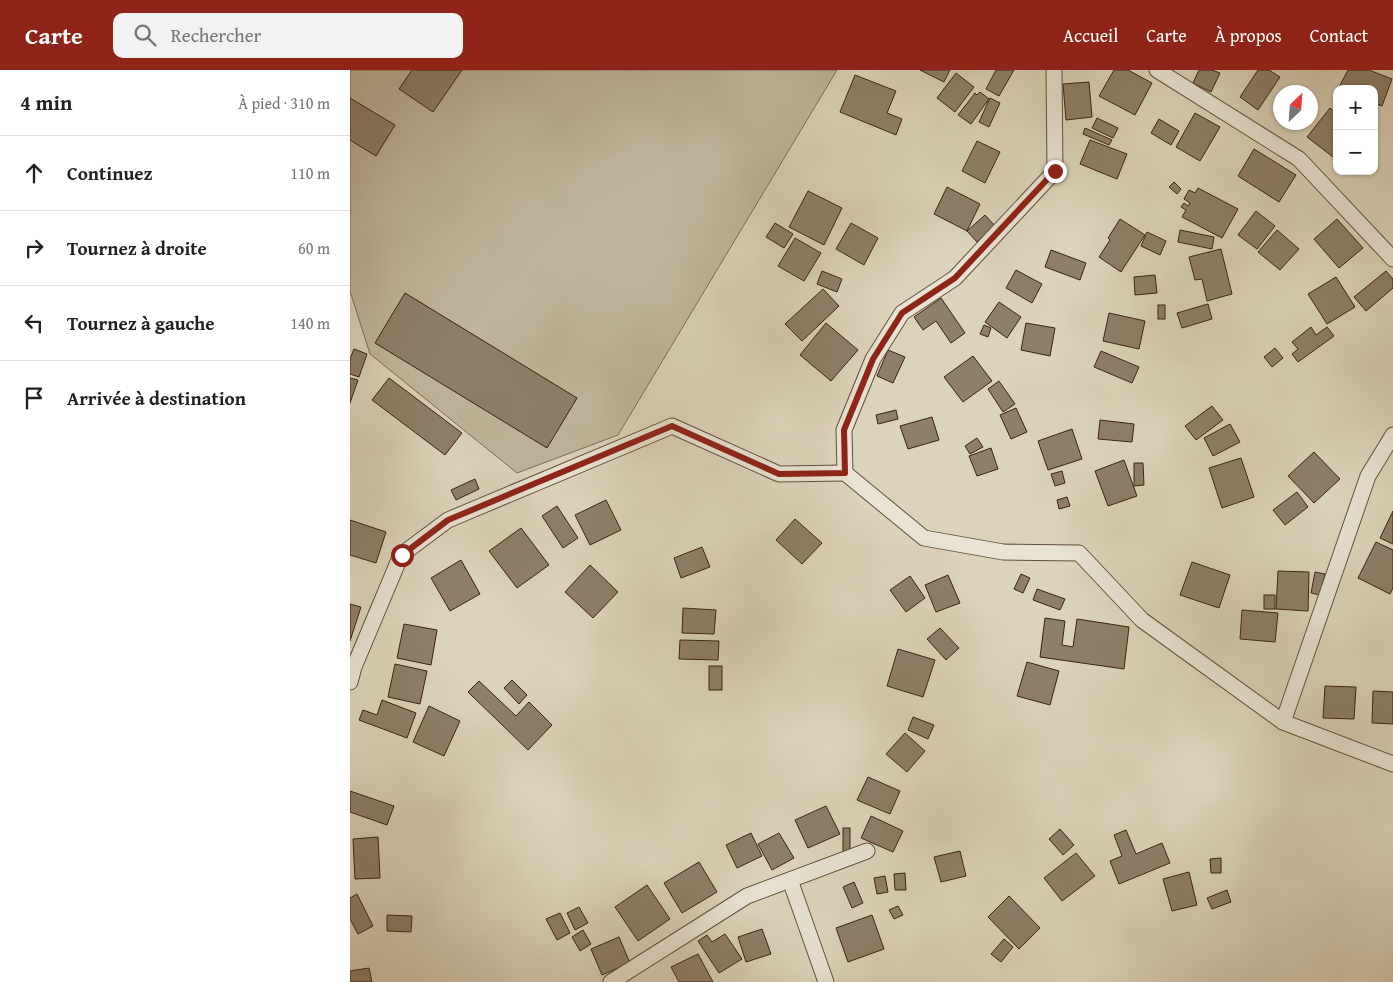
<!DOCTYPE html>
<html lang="fr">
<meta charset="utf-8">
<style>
:root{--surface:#fff;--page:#f2f2f2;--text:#202124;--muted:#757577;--line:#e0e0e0;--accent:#8f2418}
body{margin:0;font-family:"Gentium Book Plus",serif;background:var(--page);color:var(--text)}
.controls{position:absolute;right:15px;top:15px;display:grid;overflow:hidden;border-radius:10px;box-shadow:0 1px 4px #0004}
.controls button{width:45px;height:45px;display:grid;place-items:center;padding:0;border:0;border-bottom:1px solid var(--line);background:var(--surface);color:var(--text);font:25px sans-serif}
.compass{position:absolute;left:923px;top:15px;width:45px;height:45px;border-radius:50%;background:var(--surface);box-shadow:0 1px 4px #0004;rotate:25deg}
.stop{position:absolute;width:15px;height:15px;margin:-11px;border:4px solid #8f2418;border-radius:50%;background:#fff}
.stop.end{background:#8f2418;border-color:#fff;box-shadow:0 1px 5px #0008}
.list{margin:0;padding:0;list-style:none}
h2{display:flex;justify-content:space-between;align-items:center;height:65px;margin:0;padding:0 20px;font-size:21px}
h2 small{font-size:16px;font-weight:400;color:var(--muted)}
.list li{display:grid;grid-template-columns:32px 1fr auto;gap:15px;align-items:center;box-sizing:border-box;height:75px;padding:0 20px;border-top:1px solid var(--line)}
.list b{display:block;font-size:19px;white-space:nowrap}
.list em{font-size:16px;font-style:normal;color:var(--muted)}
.icon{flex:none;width:28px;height:28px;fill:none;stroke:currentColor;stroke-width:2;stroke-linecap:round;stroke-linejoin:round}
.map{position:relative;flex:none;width:1043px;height:912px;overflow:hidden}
header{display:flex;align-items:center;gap:30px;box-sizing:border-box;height:70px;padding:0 25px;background:var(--accent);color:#fff}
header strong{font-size:24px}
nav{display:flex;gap:28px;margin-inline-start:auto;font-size:18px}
.search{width:350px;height:45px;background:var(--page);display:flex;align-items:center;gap:12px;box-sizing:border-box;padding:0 18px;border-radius:10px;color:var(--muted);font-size:19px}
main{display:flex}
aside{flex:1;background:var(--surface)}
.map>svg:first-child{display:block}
</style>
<header>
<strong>Carte</strong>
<div class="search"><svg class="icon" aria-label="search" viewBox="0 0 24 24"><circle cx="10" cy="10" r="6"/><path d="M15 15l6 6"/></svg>Rechercher</div>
<nav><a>Accueil</a><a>Carte</a><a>À propos</a><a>Contact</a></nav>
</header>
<main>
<aside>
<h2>4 min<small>À pied · 310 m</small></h2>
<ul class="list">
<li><svg class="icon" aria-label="ahead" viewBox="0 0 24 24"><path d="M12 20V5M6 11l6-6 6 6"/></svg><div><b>Continuez</b></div><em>110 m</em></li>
<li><svg class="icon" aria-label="right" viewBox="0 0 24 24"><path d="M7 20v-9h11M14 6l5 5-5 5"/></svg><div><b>Tournez à droite</b></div><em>60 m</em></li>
<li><svg class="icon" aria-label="left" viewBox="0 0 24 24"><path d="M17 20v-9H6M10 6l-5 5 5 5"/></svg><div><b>Tournez à gauche</b></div><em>140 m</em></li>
<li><svg class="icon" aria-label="arrive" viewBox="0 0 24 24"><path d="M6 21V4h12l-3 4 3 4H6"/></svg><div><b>Arrivée à destination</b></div></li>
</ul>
</aside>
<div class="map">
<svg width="1043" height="912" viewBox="0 0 1043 912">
<rect width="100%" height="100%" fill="#dcd4ba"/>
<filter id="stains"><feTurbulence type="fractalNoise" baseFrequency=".004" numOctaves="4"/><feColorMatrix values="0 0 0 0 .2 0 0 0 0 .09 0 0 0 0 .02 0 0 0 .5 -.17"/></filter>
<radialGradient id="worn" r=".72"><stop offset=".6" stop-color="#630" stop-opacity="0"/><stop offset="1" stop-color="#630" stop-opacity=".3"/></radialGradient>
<polygon fill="#c0b69d" stroke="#7d6c57" points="0,0 487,0 268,365 167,403 20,284 0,221"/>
<g fill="#8e7f69" stroke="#3a2311">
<polygon points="62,0 112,0 83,42 49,19"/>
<polygon points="570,0 600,0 594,12"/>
<polygon points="646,0 664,0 649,26 636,19"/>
<polygon points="764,0 778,0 802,13 785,45 749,26"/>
<polygon points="849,0 862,0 870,3 861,22 843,13"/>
<polygon points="908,0 919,0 930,7 908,40 890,27"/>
<polygon points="998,0 1019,0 1042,9 1032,36 1024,33 1024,19 988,19"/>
<polygon points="606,3 624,17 605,42 587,28"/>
<polygon points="505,5 546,21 537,43 552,49 546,65 490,42"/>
<polygon points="739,12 742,47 716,50 713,14"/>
<polygon points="630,22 639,29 621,54 608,45 625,23 627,25"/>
<polygon points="0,28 45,55 26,86 0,70"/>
<polygon points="640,28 650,33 639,57 629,52"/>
<polygon points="980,38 987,44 987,90 957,67"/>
<polygon points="845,43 870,57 850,91 826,77"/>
<polygon points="747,48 768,58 763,68 742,58"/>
<polygon points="809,49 829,61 821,75 801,63"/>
<polygon points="735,58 762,70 759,75 733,64"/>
<polygon points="740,70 777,84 767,109 730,94"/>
<polygon points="627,71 650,82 635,113 612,101"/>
<polygon points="904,79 946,105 929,132 888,106"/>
<polygon points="824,112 831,119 827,124 819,117"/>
<polygon points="597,117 630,134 617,161 584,144"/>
<polygon points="848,118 888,139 872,168 832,147 836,140 831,137 834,133 838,136 840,133 834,129 839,120 845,123"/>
<polygon points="458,121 492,138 474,175 439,157"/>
<polygon points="906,141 925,156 907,179 888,165"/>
<polygon points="635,145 645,156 627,172 617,161"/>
<polygon points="770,149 795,165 771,202 749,187 760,170 758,168"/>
<polygon points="987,149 1013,178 989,198 964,169"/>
<polygon points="425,153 443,164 434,178 416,167"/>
<polygon points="501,153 528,168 514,195 486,179"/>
<polygon points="830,160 864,167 862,179 828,172"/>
<polygon points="927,160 949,179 930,200 908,182"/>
<polygon points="797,162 816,171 810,185 791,176"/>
<polygon points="445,168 471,183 454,211 428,196"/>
<polygon points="871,179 882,224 857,231 852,209 845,210 839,187"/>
<polygon points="701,180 736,193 730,210 695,197"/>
<polygon points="666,200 692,214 682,233 656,218"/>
<polygon points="472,201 492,209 487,222 467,214"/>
<polygon points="1036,201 1043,209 1043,218 1016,241 1004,227"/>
<polygon points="805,205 807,223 785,225 784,207"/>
<polygon points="986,207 1005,237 977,254 958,224"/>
<polygon points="473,219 489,236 452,271 435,254"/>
<polygon points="55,223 227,328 197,378 25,273"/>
<polygon points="591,228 615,263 601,273 586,251 573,260 564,247"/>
<polygon points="649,232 671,247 657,268 635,252"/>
<polygon points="858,234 862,249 832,258 827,243"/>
<rect x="808" y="235" width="7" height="14"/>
<polygon points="759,243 795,251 789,279 753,271"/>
<polygon points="476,253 508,280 481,311 450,285"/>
<polygon points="676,253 705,258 700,286 671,280"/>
<polygon points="634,255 641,258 638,267 630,264"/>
<polygon points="961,257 966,265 977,257 984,266 948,292 942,284 948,279 942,272"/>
<polygon points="925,278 933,288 922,297 914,287"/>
<polygon points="4,279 17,284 9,307 0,304 0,289"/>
<polygon points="538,280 555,287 543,313 527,306"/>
<polygon points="751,281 789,297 782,313 744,297"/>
<polygon points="623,286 642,311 613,332 594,307"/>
<polygon points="0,308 8,310 0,333"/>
<polygon points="39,308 112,363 95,385 22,330"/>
<polygon points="649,311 665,334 653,342 638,319"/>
<polygon points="862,336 873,350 846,370 835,356"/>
<polygon points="666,338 677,362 661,369 650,345"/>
<polygon points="546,340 548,349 528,354 526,345"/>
<polygon points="582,347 589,370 558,379 550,356"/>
<polygon points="750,350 784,354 782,372 748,369"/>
<polygon points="880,354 890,372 863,386 854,368"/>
<polygon points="722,359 732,389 698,400 688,371"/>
<polygon points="627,368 633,377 620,384 615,376"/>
<polygon points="641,378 648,399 627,406 619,386"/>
<polygon points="964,382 990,409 964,433 938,406"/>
<polygon points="891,388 904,427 872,438 859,398"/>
<polygon points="774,390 787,426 758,436 745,401"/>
<polygon points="784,393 793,393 794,415 784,416"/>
<polygon points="712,401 715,413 705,416 701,404"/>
<polygon points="125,409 129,419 106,430 101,420"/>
<polygon points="947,422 958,437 935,455 923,440"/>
<polygon points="717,427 720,436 709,439 707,430"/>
<polygon points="256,430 271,460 240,475 225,445"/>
<polygon points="207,436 228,468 213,478 192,446"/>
<polygon points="1043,441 1043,474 1030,468"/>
<polygon points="445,449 472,473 452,494 426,470"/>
<polygon points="0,450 36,462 26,493 0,485"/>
<polygon points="171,458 199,495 167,518 139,481"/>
<polygon points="1026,472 1043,480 1043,518 1040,524 1008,508"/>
<polygon points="352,477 360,497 331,508 324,488"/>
<polygon points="111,490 130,524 100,541 81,508"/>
<polygon points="842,492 880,505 869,538 830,525"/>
<polygon points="240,495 268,522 243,548 215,522"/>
<polygon points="928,501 959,502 958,541 926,539"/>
<polygon points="965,502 975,504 970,525 961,523"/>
<polygon points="671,504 680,508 673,523 664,519"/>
<polygon points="598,505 610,533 586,542 575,515"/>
<polygon points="560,506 575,528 556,542 540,520"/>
<polygon points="687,519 715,529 710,540 683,530"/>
<rect x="914" y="525" width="11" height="14"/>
<polygon points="0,534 11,537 0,571"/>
<polygon points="333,538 366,540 364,564 332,563"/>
<polygon points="892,540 928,543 925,572 890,569"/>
<polygon points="695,548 715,551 712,575 723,577 727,549 779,557 774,599 690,587"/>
<polygon points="54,554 87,560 81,595 47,588"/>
<polygon points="590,558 609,578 596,590 577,569"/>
<polygon points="330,570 369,571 368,590 329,589"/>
<polygon points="548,579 585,590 573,627 537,616"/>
<polygon points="677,592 709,601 700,635 667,626"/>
<polygon points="45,594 77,601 70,634 38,627"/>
<rect x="359" y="596" width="13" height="24"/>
<polygon points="162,610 177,625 169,634 154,618"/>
<polygon points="129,611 166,646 179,632 202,655 178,680 118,622"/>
<polygon points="975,616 1006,617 1004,649 973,648"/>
<polygon points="1023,621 1043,622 1043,654 1022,653"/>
<polygon points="32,630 66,643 57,668 9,650 13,640 27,645"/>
<polygon points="79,636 110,651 94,686 63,672"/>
<polygon points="563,647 584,655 578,669 558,660"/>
<polygon points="555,663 575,681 557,702 536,684"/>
<polygon points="518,707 550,721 540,744 507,730"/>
<polygon points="0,721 44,736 37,755 0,742"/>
<polygon points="476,736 490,764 458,778 445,750"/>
<polygon points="521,746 553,761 543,782 511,768"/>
<rect x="493" y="758" width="7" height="25"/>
<polygon points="710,759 724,775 713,785 699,769"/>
<polygon points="776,760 786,784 812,773 820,793 769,814 760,791 772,786 764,765"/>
<polygon points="401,763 412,786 387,798 376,775"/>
<polygon points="429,763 444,788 422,800 408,774"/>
<polygon points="28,767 30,808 5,809 3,769"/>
<polygon points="610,781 616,806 591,812 584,787"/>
<polygon points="726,783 745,806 712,831 694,808"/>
<polygon points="871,788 871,803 861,803 860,789"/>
<polygon points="349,792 367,822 332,843 314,813"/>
<polygon points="839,802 847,835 822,841 813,809"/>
<polygon points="555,803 556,820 545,820 544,804"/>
<polygon points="535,806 538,822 527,824 524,808"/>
<polygon points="504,812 513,833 502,838 493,817"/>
<polygon points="297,815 320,849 288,871 265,837"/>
<polygon points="877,820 881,832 862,839 857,828"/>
<polygon points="7,824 23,856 8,864 0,849 0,828"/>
<polygon points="659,826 690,858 669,879 638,847"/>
<polygon points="548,836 553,845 544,849 539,840"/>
<polygon points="229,837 238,853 225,860 217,843"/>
<polygon points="210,843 220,863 207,870 196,849"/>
<polygon points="37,845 62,846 61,862 37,861"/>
<polygon points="522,845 534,879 498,892 486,858"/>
<polygon points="412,859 421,884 396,892 388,867"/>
<polygon points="233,860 241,874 230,881 222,867"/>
<polygon points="375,864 392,889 369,903 348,871 357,865 362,872"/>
<polygon points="269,867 280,893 252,905 241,879"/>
<polygon points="654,869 663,877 651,892 641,884"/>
<polygon points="348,884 363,912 329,912 321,897"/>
<polygon points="19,898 22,912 0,912 0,901"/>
</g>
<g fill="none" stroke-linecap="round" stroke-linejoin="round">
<defs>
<g id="minor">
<polyline points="704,0 705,101 605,208 552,243 523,289 494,360 495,403 574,468 653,482 729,483 792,550 933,652 1043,694"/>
<polyline points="807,0 949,89 1043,189"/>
<polyline points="0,612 4,597 51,485 98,450 322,356 429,404 495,403"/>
<polyline points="933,652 1018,406 1043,365"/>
<polyline points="440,810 476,912"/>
<polyline points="261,912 397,826 517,781"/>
</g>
</defs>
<use href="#minor" stroke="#624f3b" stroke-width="17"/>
<use href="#minor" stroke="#e8e3d2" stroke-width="15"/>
</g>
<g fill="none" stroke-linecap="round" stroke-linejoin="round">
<polyline stroke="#8f2418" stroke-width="6" points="52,485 98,450 322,356 429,404 495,403 494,360 523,289 552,243 605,208 705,101"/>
</g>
<rect width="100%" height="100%" filter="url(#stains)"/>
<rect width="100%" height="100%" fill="url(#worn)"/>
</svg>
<div class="controls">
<button>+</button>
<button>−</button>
</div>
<svg class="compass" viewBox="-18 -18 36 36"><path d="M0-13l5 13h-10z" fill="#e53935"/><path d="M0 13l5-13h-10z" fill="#757577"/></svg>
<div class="stop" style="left:52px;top:485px"></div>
<div class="stop end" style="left:705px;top:101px"></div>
</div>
</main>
